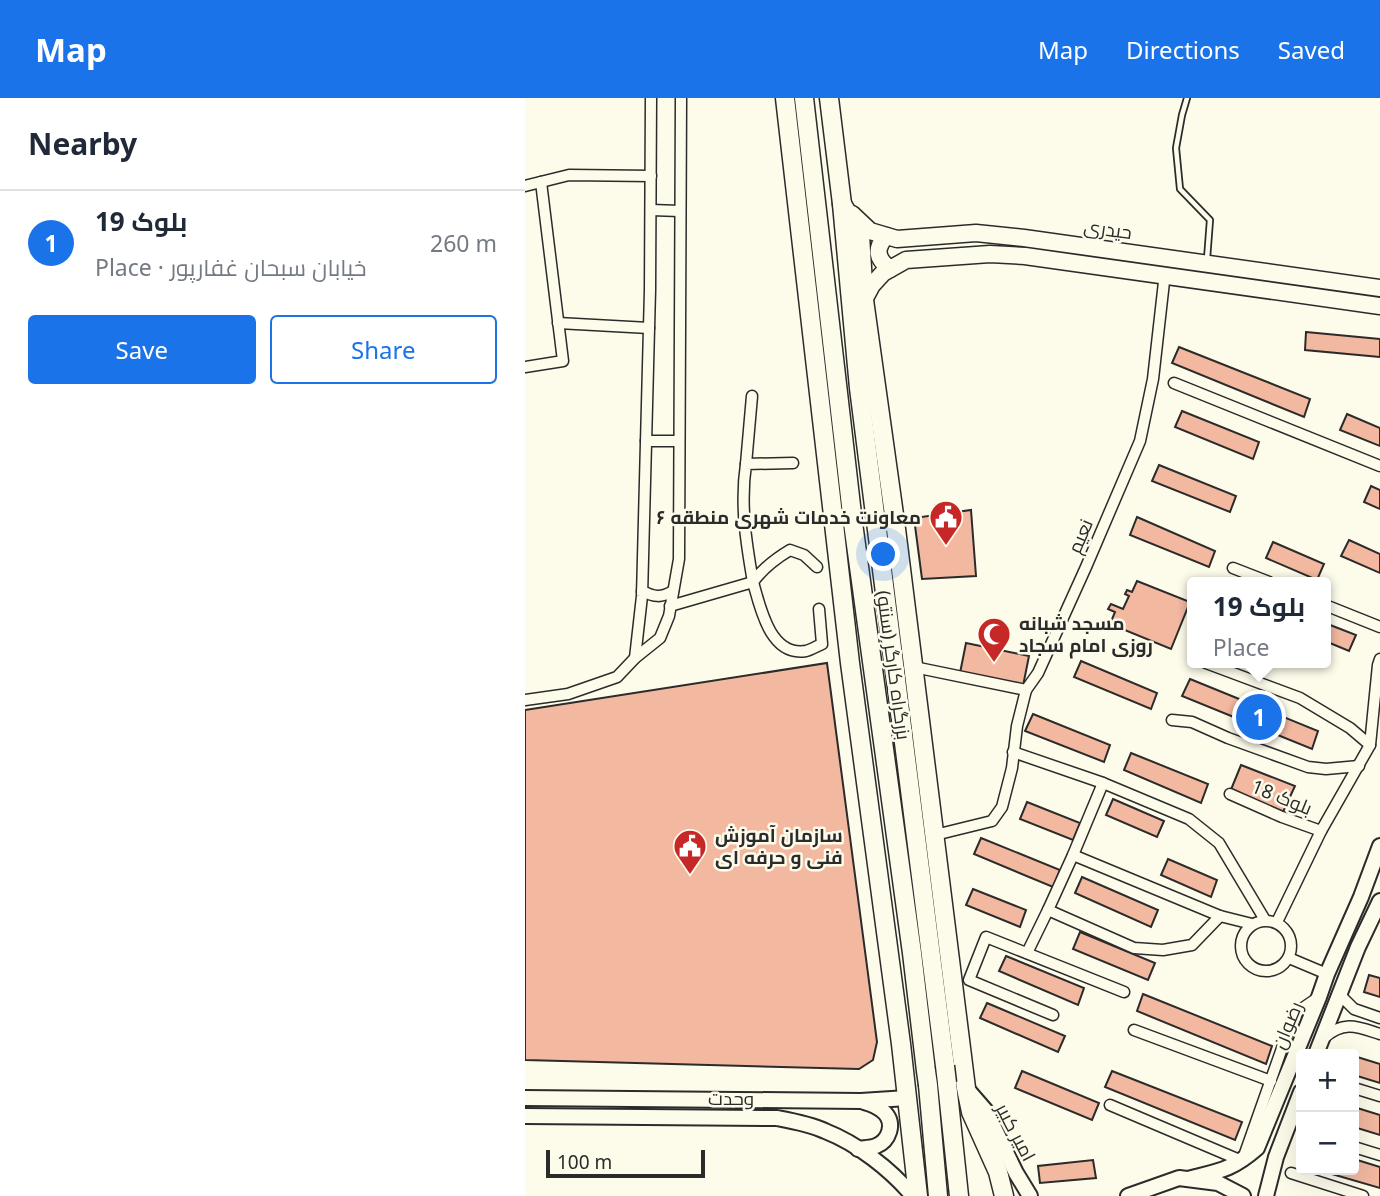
<!DOCTYPE html>
<meta charset="utf-8">
<style>
:root{--surface:#fff;--page:#f2f2f3;--text:#1f2937;--muted:#747a83;--line:#e0e1e3;--accent:#1a73e8}
body{margin:0;font-family:"Noto Sans",Cairo,sans-serif;background:var(--page);color:var(--text)}
.controls{position:absolute;right:21px;bottom:21px;display:grid;overflow:hidden;border-radius:7px;box-shadow:0 7px 28px #0002}
.controls button{width:63px;height:63px;display:grid;place-items:center;padding:0;border:0;border-bottom:2px solid var(--line);background:var(--surface);color:var(--text);font:35px sans-serif}
.scale{position:absolute;left:21px;bottom:18px;width:159px;box-sizing:border-box;padding-left:7px;border:4px solid #2b2b2b;border-top:0;font-size:19px;line-height:24px;white-space:nowrap;color:#2b2b2b;-webkit-text-stroke:5px #fdfbea;paint-order:stroke}
.you{position:absolute;left:359px;top:457px;width:24px;height:24px;margin:-18px;border:5px solid #fff;border-radius:50%;background:#1a73e8;box-shadow:0 0 0 10px #1a73e833}
.badge{display:grid;place-items:center;width:46px;height:46px;border-radius:50%;background:var(--accent);color:#fff;font-size:23px;font-weight:700}
.pin{position:absolute;translate:-50% -50%;border:4px solid #fff;box-shadow:0 2px 7px #0006}
.popup{position:absolute;left:662px;top:479px;width:144px;height:91px;box-sizing:border-box;display:grid;place-content:center;border-radius:7px;background:var(--surface);filter:drop-shadow(0 2px 5px #0005);font-size:23px;white-space:nowrap;color:var(--muted)}
.popup b{font-size:26px;color:var(--text)}
.popup::after{content:'';position:absolute;left:50%;top:100%;margin-left:-14px;border:14px solid transparent;border-top-color:var(--surface)}
.list{margin:0;padding:0;list-style:none}
h2{display:flex;justify-content:space-between;align-items:center;height:91px;margin:0;padding:0 28px;font-size:30px}
h2 small{font-size:23px;font-weight:400;color:var(--muted)}
.list li{display:grid;grid-template-columns:46px 1fr auto;gap:21px;align-items:center;box-sizing:border-box;height:105px;padding:0 28px;border-top:2px solid var(--line)}
.list b{display:block;font-size:26px;white-space:nowrap}
.list p{margin:0;font-size:23px;white-space:nowrap;color:var(--muted)}
.list em{font-size:23px;font-style:normal;color:var(--muted)}
.actions{display:flex;gap:14px;padding:21px 28px}
.actions a{flex:1;padding:16px 0;border:2px solid var(--accent);border-radius:7px;text-align:center;font-size:24px;color:var(--accent)}
.actions .main{background:var(--accent);color:#fff}
.map{position:relative;flex:none;width:855px;height:1098px;overflow:hidden}
header{display:flex;align-items:center;gap:42px;box-sizing:border-box;height:98px;padding:0 35px;background:var(--accent);color:#fff}
header strong{font-size:33px}
nav{display:flex;gap:38px;margin-inline-start:auto;font-size:24px}
main{display:flex}
aside{flex:1;background:var(--surface)}
.map>svg:first-child{display:block}
</style>
<header>
<strong>Map</strong>
<nav><a>Map</a><a>Directions</a><a>Saved</a></nav>
</header>
<main>
<aside>
<h2>Nearby<small></small></h2>
<ul class="list">
<li><span class="badge">1</span><div><b>بلوک 19</b><p>Place · خیابان سبحان غفارپور</p></div><em>260 m</em></li>
</ul>
<div class="actions"><a class="main">Save</a><a>Share</a></div>
</aside>
<div class="map">
<svg width="855" height="1098" viewBox="0 0 855 1098">
<rect width="100%" height="100%" fill="#fdfbea"/>
<g fill="#f2b8a0" stroke="#2b2b2b" stroke-width="2">
<polygon points="781,234 855,241 855,259 780,252"/>
<polygon points="654,249 785,301 779,319 647,265"/>
<polygon points="657,313 734,344 728,361 650,329"/>
<polygon points="822,316 855,330 855,348 815,332"/>
<polygon points="634,367 711,398 705,414 627,383"/>
<polygon points="846,388 855,392 855,411 839,404"/>
<polygon points="446,412 451,478 397,481 389,420"/>
<polygon points="612,419 690,453 684,469 605,437"/>
<polygon points="824,442 855,456 855,475 816,458"/>
<polygon points="748,444 799,466 792,482 741,460"/>
<polygon points="612,483 665,504 646,551 585,526 590,514 583,511 586,506 598,511 604,498 600,496 602,492 607,494"/>
<polygon points="800,525 831,537 824,553 800,543"/>
<polygon points="441,545 504,558 498,588 435,575"/>
<polygon points="556,563 632,595 626,611 549,579"/>
<polygon points="302,565 352,944 348,962 334,971 0,962 0,612"/>
<polygon points="665,581 793,633 787,651 657,598"/>
<polygon points="508,616 585,647 579,664 500,633"/>
<polygon points="606,655 683,686 676,705 599,672"/>
<polygon points="716,667 770,688 758,714 705,694"/>
<polygon points="588,701 639,723 632,739 581,717"/>
<polygon points="502,704 555,725 548,742 495,721"/>
<polygon points="456,740 535,772 528,789 449,756"/>
<polygon points="643,761 692,782 686,799 636,777"/>
<polygon points="557,779 633,812 626,829 550,795"/>
<polygon points="448,791 501,812 495,829 441,807"/>
<polygon points="555,834 630,865 623,882 548,851"/>
<polygon points="481,858 559,890 553,907 474,873"/>
<polygon points="844,877 855,880 855,899 839,894"/>
<polygon points="618,896 747,948 741,966 612,913"/>
<polygon points="462,905 540,938 533,954 455,920"/>
<polygon points="829,958 855,966 855,985 829,977"/>
<polygon points="497,973 574,1005 567,1022 490,990"/>
<polygon points="587,973 717,1024 710,1042 580,989"/>
<polygon points="829,1009 855,1017 855,1037 829,1029"/>
<polygon points="829,1061 855,1069 855,1090 793,1072 829,1072"/>
<polygon points="568,1062 571,1080 515,1085 513,1068"/>
</g>
<g fill="none" stroke-linecap="round" stroke-linejoin="round">
<defs>
<polyline id="lane" points="662,0 657,17 651,50 655,91 685,122 682,161"/>
<g id="street">
<polyline points="0,88 44,77 126,78"/>
<polyline points="126,112 155,113"/>
<polyline points="33,225 124,230"/>
<polyline points="0,269 38,263 16,84"/>
<polyline points="649,285 855,368"/>
<polyline points="121,343 154,343"/>
<polyline points="221,366 227,298"/>
<polyline points="708,470 744,484"/>
<path d="M228,484C221,444 215,406 221,366L268,365"/>
<path d="M228,484C238,470 250,461 265,452L279,457L292,469"/>
<path d="M117,493C129,499 136,500 148,493"/>
<polyline points="800,507 855,529"/>
<path d="M145,508L228,484C235,509 245,559 281,553C286,552 292,548 297,546L294,511"/>
<polyline points="110,560 117,498 125,192 126,0"/>
<polyline points="681,565 775,600 825,630 845,647"/>
<polyline points="389,569 501,592 513,575 561,469 615,343 628,281 640,175"/>
<polyline points="0,602 43,596 92,579 110,560 135,540 144,518 154,461 156,0"/>
<polyline points="647,622 667,624 703,640 783,669 801,671 834,668"/>
<polyline points="488,654 578,685 664,721 694,745 740,822"/>
<polyline points="578,685 548,757 523,812 609,850 638,852 667,847 695,818"/>
<polyline points="705,696 757,719 796,733"/>
<polyline points="410,737 467,723 477,709 487,670 492,628 501,592"/>
<polyline points="548,757 695,818 727,826"/>
<circle cx="741" cy="848" r="25"/>
<polyline points="752,824 796,733 845,647 853,567 855,561"/>
<polyline points="502,855 523,812"/>
<polyline points="764,860 802,876"/>
<polyline points="814,896 829,911 855,920"/>
<polyline points="528,917 444,882 461,839 599,894"/>
<polyline points="609,932 746,983"/>
<path d="M799,940C819,922 833,929 855,936"/>
<polyline points="829,990 855,998"/>
<polyline points="585,1007 717,1063"/>
<polyline points="829,1049 855,1057"/>
<polyline points="718,1061 769,916 794,899"/>
<polyline points="766,1075 838,1098"/>
</g>
<g id="secondary">
<polyline points="791,956 833,849 855,803"/>
<polyline points="441,990 461,1013 491,1075 505,1098"/>
<polyline points="0,1000 336,1003 382,1000"/>
<path d="M0,1018L252,1020C268,1023 285,1026 300,1033C333,1046 365,1071 388,1098"/>
<path d="M333,1051C339,1050 346,1050 351,1048C364,1043 370,1026 360,1015C354,1009 347,1006 339,1004"/>
<path d="M663,1081C694,1073 707,1072 732,1050L794,899L802,876L836,799L855,748"/>
<polyline points="603,1098 654,1080 693,1085 718,1098"/>
<polyline points="741,1098 751,1059 776,994"/>
</g>
<g id="primary">
<polyline points="327,116 345,133 372,141 451,135 499,140 855,190"/>
<path d="M361,138C350,151 351,160 365,171"/>
<polyline points="339,202 347,187 358,175 381,162 465,156 500,158 855,208"/>
</g>
<g id="highway">
<polyline points="260,0 325,565 376,946 393,1098"/>
<polyline points="279,0 328,425 387,855 401,973"/>
<polyline points="304,0 317,106 334,290 420,968"/>
<polyline points="317,106 335,137 339,202 371,431 441,990 446,1014 473,1074 479,1098"/>
<polyline points="422,985 434,1098"/>
<polyline points="403,987 413,1098"/>
</g>
</defs>
<use href="#lane" stroke="#2b2b2b" stroke-width="8"/>
<use href="#street" stroke="#2b2b2b" stroke-width="13"/>
<use href="#secondary" stroke="#2b2b2b" stroke-width="18"/>
<use href="#primary" stroke="#2b2b2b" stroke-width="19"/>
<use href="#highway" stroke="#2b2b2b" stroke-width="21"/>
<use href="#lane" stroke="#fdfbea" stroke-width="4.5"/>
<use href="#street" stroke="#fdfbea" stroke-width="10"/>
<use href="#secondary" stroke="#fdfbea" stroke-width="14"/>
<use href="#primary" stroke="#fdfbea" stroke-width="16"/>
<use href="#highway" stroke="#fdfbea" stroke-width="18"/>
<defs>
<g id="highway-bridge">
<polyline points="420,968 422,985"/>
<polyline points="401,973 403,987"/>
</g>
</defs>
<use href="#highway-bridge" stroke="#2b2b2b" stroke-width="21" stroke-linecap="butt"/>
<use href="#highway-bridge" stroke="#fdfbea" stroke-width="18"/>
</g>
<defs>
<symbol id="civic-pin" viewBox="-11 -11 22 30"><path d="M0 17L-7.5 6A9.5 9.5 0 1 1 7.5 6Z" fill="#c62828" stroke="#fdfbea"/><path d="M-.6-6.5H3V-4.5H.6V-3L4-1V1h2V6H-6V1h2V-1L-.6-3ZM-1.2 2.5V6h2.4V2.5Z" fill="#fff"/></symbol>
<symbol id="mosque-pin" viewBox="-11 -11 22 30"><path d="M0 17L-7.5 6A9.5 9.5 0 1 1 7.5 6Z" fill="#c62828" stroke="#fdfbea"/><path d="M3.5-4.9A6 6 0 1 0 3.5 4.9A5 5 0 1 1 3.5-4.9Z" fill="#fff"/></symbol>
</defs>
<g fill-rule="evenodd">
<use href="#civic-pin" x="402" y="400" width="38" height="52"/>
<use href="#mosque-pin" x="450" y="517" width="38" height="52"/>
<use href="#civic-pin" x="146" y="729" width="38" height="52"/>
</g>
<g text-anchor="middle" stroke-width="5" stroke-linejoin="round" paint-order="stroke">
<g font-size="19" fill="#2b2b2b" stroke="#fdfbea">
<text transform="translate(583 131) rotate(8)" y="7">حیدری</text>
<text transform="translate(555 438) rotate(-67)" y="7">نعیم</text>
<text transform="translate(369 567) rotate(82)" y="7">بزرگراه کارگر (سنتو)</text>
<text transform="translate(757 699) rotate(22)" y="7">بلوک 18</text>
<text transform="translate(762 927) rotate(-67)" y="7">رضوان</text>
<text x="206" y="1007">وحدت</text>
<text transform="translate(491 1034) rotate(62)" y="7">امیر کبیر</text>
</g>
<g font-size="19" font-weight="bold" fill="#2b2b2b" stroke="#fdfbea" text-anchor="start">
<text x="396" y="426" text-anchor="end">معاونت خدمات شهری منطقه ۶</text>
<text x="494" y="532">مسجد شبانه<tspan x="494" dy="22">روزی امام سجاد</tspan></text>
<text x="190" y="744">سازمان آموزش<tspan x="190" dy="22">فنی و حرفه ای</tspan></text>
</g>
</g>
</svg>
<div class="controls">
<button>+</button>
<button>−</button>
</div>
<div class="scale">100 m</div>
<div class="you"></div>
<div class="pin badge" style="left:734px;top:619px">1</div>
<div class="popup"><b>بلوک 19</b>Place</div>
</div>
</main>
